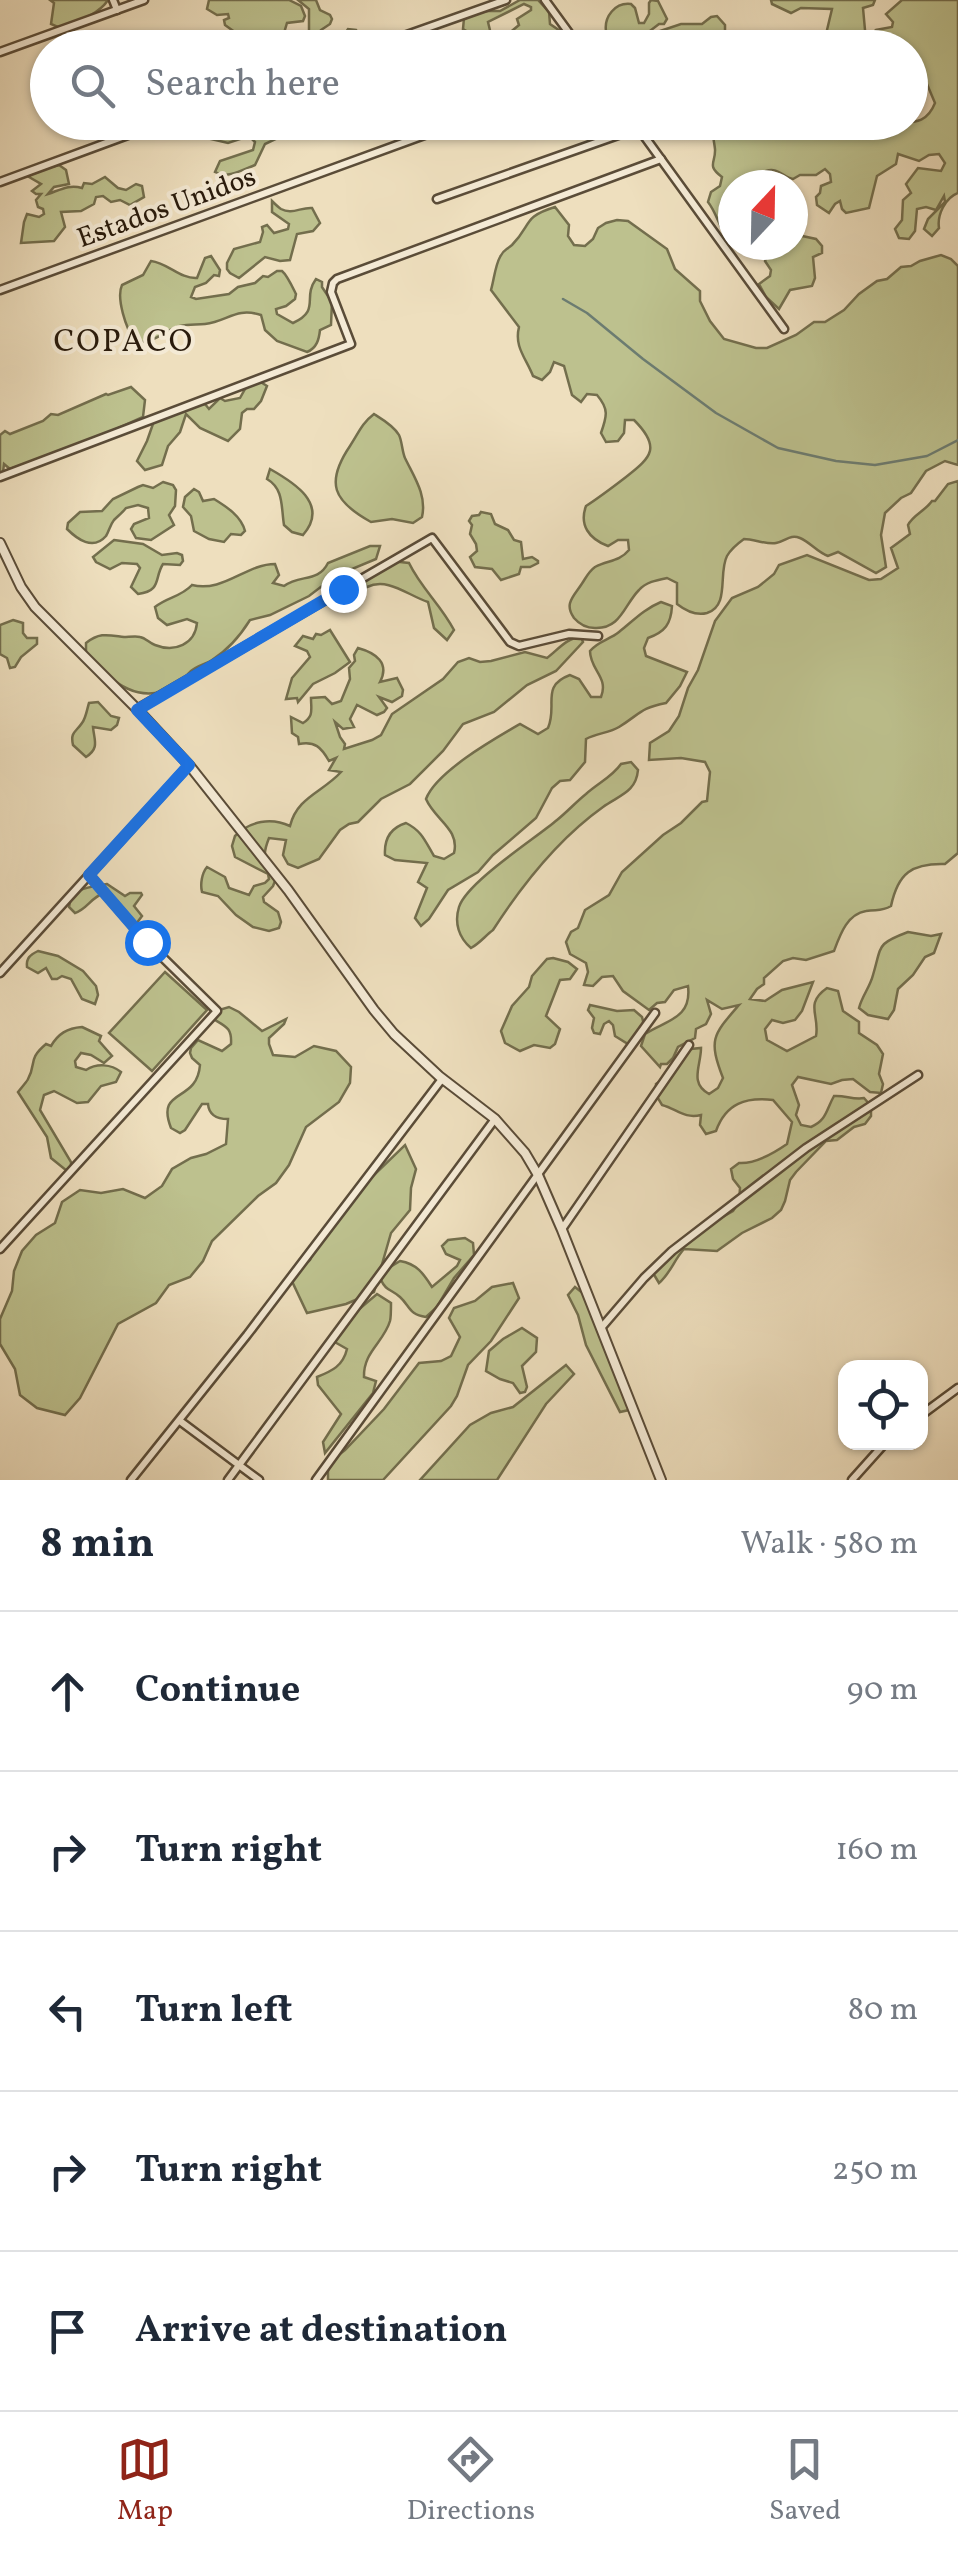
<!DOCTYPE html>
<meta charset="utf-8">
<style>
:root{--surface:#fff;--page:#f2f2f3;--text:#1f2937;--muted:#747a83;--line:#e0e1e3;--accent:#8f2418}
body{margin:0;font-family:Vollkorn,serif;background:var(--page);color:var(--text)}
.controls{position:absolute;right:30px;bottom:30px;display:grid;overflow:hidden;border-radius:20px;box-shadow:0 2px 8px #0004}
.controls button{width:90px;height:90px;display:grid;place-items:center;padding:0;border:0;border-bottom:2px solid var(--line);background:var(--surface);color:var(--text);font:50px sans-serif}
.compass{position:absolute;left:718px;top:170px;width:90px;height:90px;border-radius:50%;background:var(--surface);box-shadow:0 2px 8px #0004;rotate:22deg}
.stop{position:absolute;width:30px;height:30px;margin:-22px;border:8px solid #1a73e8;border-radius:50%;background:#fff}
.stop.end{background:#1a73e8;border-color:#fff;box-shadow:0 2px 10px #0008}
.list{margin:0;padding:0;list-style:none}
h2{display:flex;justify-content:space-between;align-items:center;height:130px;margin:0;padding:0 40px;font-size:42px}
h2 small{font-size:32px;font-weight:400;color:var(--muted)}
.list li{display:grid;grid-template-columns:65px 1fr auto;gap:30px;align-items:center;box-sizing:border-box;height:160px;padding:0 40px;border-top:2px solid var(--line)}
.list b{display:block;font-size:38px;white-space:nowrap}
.list em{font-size:32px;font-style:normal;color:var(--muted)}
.icon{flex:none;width:55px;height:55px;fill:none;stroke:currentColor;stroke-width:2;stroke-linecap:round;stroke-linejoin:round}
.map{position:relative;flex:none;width:958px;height:1480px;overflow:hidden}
.search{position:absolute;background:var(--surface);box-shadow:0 2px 8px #0004;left:30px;right:30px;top:30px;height:110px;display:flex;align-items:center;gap:25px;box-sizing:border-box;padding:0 35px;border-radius:55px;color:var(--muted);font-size:38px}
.sheet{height:930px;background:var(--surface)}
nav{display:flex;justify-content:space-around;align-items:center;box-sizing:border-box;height:140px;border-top:2px solid var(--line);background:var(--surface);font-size:28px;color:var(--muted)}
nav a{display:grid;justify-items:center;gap:5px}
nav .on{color:var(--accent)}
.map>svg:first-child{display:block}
</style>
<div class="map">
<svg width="958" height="1480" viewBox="0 0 958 1480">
<rect width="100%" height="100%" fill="#eedfbe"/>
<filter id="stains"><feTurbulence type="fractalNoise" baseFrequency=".002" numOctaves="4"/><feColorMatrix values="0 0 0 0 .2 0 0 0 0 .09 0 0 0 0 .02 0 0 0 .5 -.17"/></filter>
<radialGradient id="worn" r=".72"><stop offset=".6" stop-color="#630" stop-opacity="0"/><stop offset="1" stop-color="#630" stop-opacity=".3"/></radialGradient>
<g fill="#bdc18e" stroke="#736e4d" stroke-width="2.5">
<path d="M50,0H108C99,14 76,23 60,28L51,24L54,3Z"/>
<polygon points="209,0 289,0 301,6 305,16 303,21 287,23 284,33 279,34 272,47 238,47 236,40 239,35 225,25 224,20 229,18 228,14 217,15 207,9"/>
<polygon points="298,0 316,0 320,10 330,15 332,19 330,24 321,30 324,42 338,44 348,29 356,30 365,43 360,47 309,47 309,9"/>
<polygon points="520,0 538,0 549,12 550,24 569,37 565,47 505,47 507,35 519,25 517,19 531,10 531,7 524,4 488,22 494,47 470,47 473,40 473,35 463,29 464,18 479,11 500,11"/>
<path d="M651,0L658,1L667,19L664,24H659L646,34L641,33L638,44L641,47H606L610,35L606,31C604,17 615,2 631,4L635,8L639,23H644L649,14V3Z"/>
<path d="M771,0H875L873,5L863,8L865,30L862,41C845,49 835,47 827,30L832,9L801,8L791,13L772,4Z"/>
<path d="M902,0H958V193C945,198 937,215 939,228L932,236L924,229L928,219L945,202L944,196L936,210L926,207L917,209L915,231L909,239L899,238L895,229L902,220L903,200L911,193L906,184L918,168L941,171L945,163L939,154L929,155L919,161L898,154L896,164L877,176L869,208L846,213L842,209L840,201L835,204L829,213L817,205L816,197L820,193L821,186L831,182L830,174L825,169L816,175H800L793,179C783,177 778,167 766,171L759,185H733V245H750L749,250C723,251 721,218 708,202L711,192L720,186L722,177C706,165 716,163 715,149C714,140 712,135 713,126L717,122L863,123L866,129L887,137L896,133L898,123C915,122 927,123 935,103L924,77L911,68L910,48L869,47L868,37L876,30L892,27L893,22L886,14Z"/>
<polygon points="717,16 725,25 725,36 705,47 652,47 657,32 681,24 702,24 711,17"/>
<path d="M224,123L237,125L279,123L281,127L280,137L265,144L255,165C242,170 227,179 215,172L220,161L253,150L255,142L249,136L228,143L211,139L212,129H219Z"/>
<path d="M59,165L66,170L69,184L54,187L48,194C60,190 69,184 82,188L84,183L92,184L105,177L118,188L126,190L136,184L142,186L144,197L130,205L120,200L111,202L103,196L96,197L94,204L81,211L61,212L65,227L54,241L21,243L24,222L27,214L39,217L44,214L43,209L38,207L36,200L41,194H36L32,191L41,184L29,177L34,171Z"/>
<path d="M272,201C275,204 278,207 281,209C292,215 301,207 312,208L320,223L313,231L297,234L290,260L280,261L265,257L239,278L230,273L227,269V263L234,249L260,242L263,232L262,227L267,225L274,233L288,229L289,224L272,212Z"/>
<path d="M555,207L569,225L568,236L574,245L585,246L593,239L598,228L606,223L617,220L628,221L667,249L675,269L700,291V301L710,321L724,339L756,348H767L796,335L814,322H825L844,310L859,294L877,281L887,279L901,267L911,266L920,261L941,255L951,259L958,266V465L945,461L926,471L911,493L901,498L885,513L881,535L886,567L876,573L838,552L828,556C817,552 810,542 800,538C790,534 786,541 776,543C767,545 754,539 744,539C737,544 731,549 727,556C718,573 730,606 707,613C696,616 686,611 677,604V583L667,578C657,580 646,582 639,590C624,605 621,629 595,628C586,628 580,625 574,618C564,604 573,597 581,585C586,578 588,572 595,567C608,560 619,562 629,550L628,540H618L608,546C589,539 579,525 586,506C600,497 613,487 626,477C652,457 661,447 634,420H625L624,433L618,441L606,442L601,433C607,416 609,409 597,395L587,394L581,402L572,395L564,366L554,362L550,372L542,380L533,376C526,358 514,347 519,327L491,290C494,280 495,266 500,257C504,249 505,251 512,245C532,225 522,217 555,207Z"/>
<polygon points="793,234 816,239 822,246 822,253 813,257 815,278 812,286 790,290 779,309 766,297 759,284 770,276 771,270 765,261 769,251 781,245 793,245"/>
<path d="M211,256L220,270L219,276L214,275L206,283L195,287L191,297L196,299L229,294L238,287L255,283L263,276L268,277L277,271H282C287,275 293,288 296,294L295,299L286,306L276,309L277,314L293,323C321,310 302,298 316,279L322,282V287L332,302L331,325L320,330C319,339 317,348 307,352L277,341L265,330L261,315C236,307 228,321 205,324C197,325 189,324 180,326C164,330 152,346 135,341C126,329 116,298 122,285L143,275L151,261C168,263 180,279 197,278L205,258Z"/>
<polygon points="259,381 267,386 261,401 254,409 247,409 242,413 240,429 228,441 200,428 186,414 180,432 168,446 162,465 145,470 137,461 147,441 154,421 184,406 205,404 209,409 220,398 225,401 240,398 249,382"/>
<polygon points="131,387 145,400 143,417 83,444 10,469 4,464 3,472 0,473 0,435 5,431 10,434 43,421 51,414 58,415 106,394 108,395"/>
<path d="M374,414C382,419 394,426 399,435C402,441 402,451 405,458C414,477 427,495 422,517L413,523L392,519L371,522C333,501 325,483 350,446C358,434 362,423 374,414Z"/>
<path d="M270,469C293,482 330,504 303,535L292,532L284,525C281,507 284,489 267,479Z"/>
<path d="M958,481V853L945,864C912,863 898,873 891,906C881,912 877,909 866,911C847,914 840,935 834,951L806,960L793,958L783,961L764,978V984L757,989L750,999L765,1001L782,990L813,982L802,1011L795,1020L783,1023L772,1020L765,1029L767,1040L787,1051L816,1036C820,1015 804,1004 827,988L838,991L843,1011L859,1022V1033L877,1045L883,1054L879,1074L883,1084L881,1093L870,1092L853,1079L842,1080L831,1084L798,1077L792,1085L799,1105L796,1115L801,1125L811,1127C827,1120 826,1110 834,1096C845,1095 853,1100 864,1098L871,1106V1116L865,1124L854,1127L837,1140L826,1141L796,1172L790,1180L785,1201L781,1210L772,1218L742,1233L717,1251L684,1249C674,1260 670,1274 659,1283L653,1273L678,1242L733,1211L739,1202L740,1188L733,1179L731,1169L739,1163C755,1164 774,1153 787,1144L792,1122L773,1100C746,1097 726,1103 716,1131L706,1134L700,1125L701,1115C684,1119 677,1109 662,1105L656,1095V1084L665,1078L681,1050L701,1048C701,1066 689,1083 709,1094L718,1088L723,1078C708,1039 713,1035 739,1005L722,1009L707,1000L711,1014L706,1024L696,1029L695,1038L678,1047L673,1058L667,1064H661L660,1067L641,1046L645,1034C666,1020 692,1019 688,986L674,990L665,1002L657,1003L649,1010L623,991L613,976L602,977L593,986L584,985L588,972L586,963L570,954L566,942L571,932L578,928L585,910L609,895L622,872L663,835L681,823L702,802L707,801L710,772L705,762L681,758L649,760L650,743L669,731L679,716L688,688L698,670L715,621L732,598L758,587L774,574L779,565L807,555L869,580L881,579L898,568L891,548L910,534L908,525C913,515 925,511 932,501H935L948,484Z"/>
<path d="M163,482L173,485L176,490L175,506L169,515L174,525L151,540L136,538L131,529L134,524L149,518L148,508L138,505L126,508C123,512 118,516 114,520C110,525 109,531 106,536C93,551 77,539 67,529L68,523L80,512L102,511L113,499L138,487L143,485L153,488Z"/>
<path d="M194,489L199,492L203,501L214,499C227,507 241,516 245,531L241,535L231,534L224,542L209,539L194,531L191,516L183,507L185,497Z"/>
<polygon points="481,512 491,514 495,524 508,530 514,540 521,542 523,559 532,557 538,561 538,563 530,567 521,567 519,574 501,580 492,569 475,567 470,557 477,551 476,544 470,534 472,525 469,521 472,516 479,515"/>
<path d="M114,540L143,544L162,555L177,553L182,555L183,561L180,565L163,564C154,578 162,591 138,594L131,587L140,568L137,564L122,563L110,569L96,562L93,557Z"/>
<path d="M370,546H380L376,559L335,576L309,596L270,615L250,620C240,636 228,650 212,660C206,664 197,666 191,671C185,676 182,684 175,687C135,706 112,680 86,655V643C100,632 108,635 124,637C128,637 137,636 140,637C146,638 149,643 155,645C175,653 195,644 197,623L187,619L167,625L158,618L155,607C167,597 181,597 192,585C223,593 246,564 275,564L279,575L273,583L284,586C300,574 318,583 328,563Z"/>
<path d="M391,561L409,563C421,588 441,605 454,630L447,640L434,628L428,602C407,595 388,577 367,587L362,581Z"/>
<path d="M661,602L672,606C671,624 665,632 648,638L644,648L646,656L687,672L680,686L666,703C640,708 640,714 619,727C609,733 597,733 586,739L585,762L570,780L560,781L552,788L536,818L493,855L478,872L448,890L429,919L421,926L415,918L427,888L418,882L427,863L395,860L385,855C384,839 390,828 406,823C422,831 425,841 434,856L444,859L454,853C460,829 435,820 426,799C436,772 494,739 520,724L538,734L548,728C558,705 540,686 570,675L579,679L591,697H601C609,677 590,670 590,651C598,641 609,640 619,632C633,621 644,609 661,602Z"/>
<polygon points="13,620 23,623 23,633 27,638 37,638 37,644 21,657 15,667 10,668 7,658 0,654 0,625"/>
<polygon points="330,630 350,662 335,673 313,684 298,702 297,698 286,699 292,678 310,657 307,651 295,646 303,636 313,639 316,634 321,635"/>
<path d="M581,637L583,642L556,671L527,685L494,712L463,724L443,751L410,784L381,799L358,822L349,824L340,830L319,859L298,868L288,864L283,855L286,840L269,838C261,858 265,859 277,876L273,886L263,897L264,902L278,912L281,922L279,928L269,931L253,927L236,915L218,896L202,892C200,884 202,873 207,867L225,877L229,888L249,895L254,886L265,883L269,879L268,874L235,857L232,846L235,836C250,821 271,817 290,826C297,797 323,792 341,772L329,770L336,758L329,761C321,747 315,741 299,744L298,737L292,733L291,717L303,723C314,716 311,710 311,698L325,697L332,704L341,701L350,679L349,668L355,661L354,655L358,648C376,653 390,663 380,682L397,678L403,690L402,696L392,702L379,697L387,708L384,712L377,715L357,705L350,719L354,727L343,729L335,722L340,737L345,744L344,749L372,740L381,735L392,714L443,679L458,662L469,658L480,662L491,661L525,652L547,658C558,650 566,638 581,637Z"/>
<path d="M98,702L111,716L119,718L117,725L111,730L93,727C94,740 100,748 86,757L73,745C70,732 76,732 82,723C86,718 87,709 89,703Z"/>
<path d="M631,762L638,770C636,792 620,795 603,807C558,839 522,885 493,930C485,936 480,943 471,948C459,938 454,923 459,907C467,882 536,838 557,820C567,812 576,802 586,794C598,783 612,777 621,764Z"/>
<path d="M107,884L125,896L130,893H141L142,895L134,906L142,916L136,924H133L102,894C91,898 87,909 75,913L69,907C71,887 91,887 107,884Z"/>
<path d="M908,932L931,936L941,934L934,953L925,957L913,975L898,989L894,1010L888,1019L868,1015L859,1008C862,996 870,987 873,975C882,945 876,944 908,932Z"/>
<path d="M38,951L58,956L83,971L96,986L98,995L95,1004L82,999L71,979L62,976L57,979H52L46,968L38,973L27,967C26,958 30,955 38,951Z"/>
<polygon points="553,958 568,962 577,969 570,979 560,980 546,1016 560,1029 555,1044 550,1048 534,1045 520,1051 505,1043 501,1031 512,1006 529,987 532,976 547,959"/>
<polygon points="165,972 207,1010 152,1071 109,1033"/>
<polygon points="590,1005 617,1011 634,1010 642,1017 644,1025 633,1042 628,1044 615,1036 613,1025 609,1021 604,1024 600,1034 594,1033 592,1028 594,1018 588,1010"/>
<path d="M229,1007L239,1012L262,1031L286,1019L284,1024L269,1038V1044L273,1055L295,1057L314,1046L336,1051L351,1067L350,1083L339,1102L306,1127L289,1165L276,1183L258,1196L212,1241L203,1261L190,1277L169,1285L156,1303L118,1324L80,1398L65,1415L37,1408L20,1395L15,1369L0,1344V1319L12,1291L14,1271L22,1251L36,1235L55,1223L62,1202L80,1190L101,1193L123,1189L145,1198L162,1186L172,1169L191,1158L206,1154L226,1144L228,1119C218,1119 209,1116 208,1104H202L185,1130L180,1133L171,1128C155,1087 197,1104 200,1065L192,1058L190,1053L191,1048L198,1040L222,1051L231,1044C232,1029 227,1027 215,1020L219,1010Z"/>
<path d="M82,1027L101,1036L99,1041L112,1056L104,1063L91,1055L81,1053L75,1061L76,1067L86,1070C97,1063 111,1064 121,1072L116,1082L101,1086L88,1102L77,1103L54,1091L44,1095L40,1110L71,1162V1168L67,1171L51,1158L47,1137L18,1092C18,1092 28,1080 28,1079C37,1063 27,1060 46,1044L51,1046C58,1034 67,1028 82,1027Z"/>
<polygon points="405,1145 416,1169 411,1188 410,1210 391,1233 374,1292 346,1304 307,1313 290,1277 310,1260 317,1243 347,1201"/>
<path d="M465,1238L473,1243L474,1255L454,1278L437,1307L426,1317C409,1315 410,1306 400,1297C391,1289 386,1291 381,1280L387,1269L400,1261C417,1264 423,1273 432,1287L457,1266L460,1260L446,1254L442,1246L448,1240Z"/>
<polygon points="513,1283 519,1298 491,1341 468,1365 457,1396 451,1406 383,1480 328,1480 328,1470 336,1457 345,1450 384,1409 419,1363 441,1361 451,1356 460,1337 449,1318 454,1308 475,1301 492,1287"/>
<polygon points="575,1287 589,1298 629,1410 620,1412 586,1345 578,1315 568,1295"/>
<path d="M377,1294L391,1303C391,1308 391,1317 390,1321C384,1342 363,1352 364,1377L376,1381L373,1393L325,1453L323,1442L341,1414L318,1385L317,1377C332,1371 343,1366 347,1349L333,1341L344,1322Z"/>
<polygon points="522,1328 537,1338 536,1352 522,1366 527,1387 525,1392 520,1393 513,1383 500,1379 486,1371 489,1351 503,1339"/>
<polygon points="566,1365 574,1374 546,1404 497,1480 420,1480 470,1425 491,1413 513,1407"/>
</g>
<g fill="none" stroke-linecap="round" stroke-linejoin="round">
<polyline stroke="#6c7c71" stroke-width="2.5" points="563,299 587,313 643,359 716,413 778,448 836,461 875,465 927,456 958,440"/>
<defs>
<g id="minor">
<polyline points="113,0 117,10"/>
<polyline points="545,0 580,48"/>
<polyline points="370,48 506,0"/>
<polyline points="0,52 144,0"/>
<polyline points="634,122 784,329"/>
<polyline points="0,182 163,122"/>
<polyline points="437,199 638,128"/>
<polyline points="0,290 460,122"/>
<polyline points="0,477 351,344 331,292 333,283 337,279 661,159"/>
<polyline points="137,709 432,538 510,642 519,646 569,634 598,636"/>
<polyline points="0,973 189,765"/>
<polyline points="562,1229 689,1045"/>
<polyline points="0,1249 217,1011 147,942 89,875"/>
<polyline points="601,1328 644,1278 672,1251 806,1148 918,1075"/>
<polyline points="920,1416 958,1388"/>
<polyline points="180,1421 259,1480"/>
<polyline points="131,1480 247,1335 442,1079"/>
<polyline points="228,1480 495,1119"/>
<polyline points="316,1480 655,1013"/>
<polyline points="852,1480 886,1442"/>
</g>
<polyline id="tertiary" points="0,543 21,587 35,607 137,709 189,765 288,890 374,1010 394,1034 439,1076 495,1119 525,1153 538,1175 562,1230 661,1480"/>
</defs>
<use href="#minor" stroke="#5a4c38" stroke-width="11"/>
<use href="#tertiary" stroke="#5a4c38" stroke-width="12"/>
<use href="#minor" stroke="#f4ead5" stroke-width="6"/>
<use href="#tertiary" stroke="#f4ead5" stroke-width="8"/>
</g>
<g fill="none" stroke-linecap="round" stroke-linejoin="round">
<polyline stroke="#1a73e8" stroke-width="12" points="147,942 89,875 189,765 137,710 343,589"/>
</g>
<g text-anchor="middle" stroke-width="8" stroke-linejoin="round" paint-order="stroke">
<g font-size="28" fill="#291b0c" stroke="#f4ead5">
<text transform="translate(166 206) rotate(-20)" y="10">Estados Unidos</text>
</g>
<g font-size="32" letter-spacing="2.5" fill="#291b0c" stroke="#f4ead5">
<text x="124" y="351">COPACO</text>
</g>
</g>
<rect width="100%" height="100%" filter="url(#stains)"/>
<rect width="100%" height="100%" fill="url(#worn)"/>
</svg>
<div class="controls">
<button><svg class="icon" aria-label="locate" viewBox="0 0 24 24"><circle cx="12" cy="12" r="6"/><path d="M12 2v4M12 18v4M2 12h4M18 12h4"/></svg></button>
</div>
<svg class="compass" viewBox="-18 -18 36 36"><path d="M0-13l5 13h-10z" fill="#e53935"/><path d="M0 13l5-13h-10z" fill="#747a83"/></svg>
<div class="stop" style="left:147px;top:942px"></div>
<div class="stop end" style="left:343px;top:589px"></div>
<div class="search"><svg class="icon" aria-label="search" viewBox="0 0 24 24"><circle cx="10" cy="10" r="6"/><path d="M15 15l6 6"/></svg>Search here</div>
</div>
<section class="sheet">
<h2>8 min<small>Walk · 580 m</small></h2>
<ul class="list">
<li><svg class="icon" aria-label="ahead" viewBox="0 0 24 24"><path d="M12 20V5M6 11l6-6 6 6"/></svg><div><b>Continue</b></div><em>90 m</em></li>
<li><svg class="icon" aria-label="right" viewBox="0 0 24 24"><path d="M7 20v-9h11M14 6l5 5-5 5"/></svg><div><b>Turn right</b></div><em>160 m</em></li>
<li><svg class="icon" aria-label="left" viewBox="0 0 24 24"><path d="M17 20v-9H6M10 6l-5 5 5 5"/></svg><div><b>Turn left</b></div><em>80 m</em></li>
<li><svg class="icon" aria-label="right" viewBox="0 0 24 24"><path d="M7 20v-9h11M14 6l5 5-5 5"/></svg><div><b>Turn right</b></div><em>250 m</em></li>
<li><svg class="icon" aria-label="arrive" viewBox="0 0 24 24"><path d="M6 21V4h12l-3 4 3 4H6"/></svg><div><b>Arrive at destination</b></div></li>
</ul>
</section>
<nav>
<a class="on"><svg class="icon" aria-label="map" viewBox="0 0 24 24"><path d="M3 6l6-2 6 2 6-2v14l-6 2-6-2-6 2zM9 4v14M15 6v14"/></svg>Map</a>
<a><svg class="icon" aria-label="directions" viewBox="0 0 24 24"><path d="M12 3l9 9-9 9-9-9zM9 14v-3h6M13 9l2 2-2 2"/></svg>Directions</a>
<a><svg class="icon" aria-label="saved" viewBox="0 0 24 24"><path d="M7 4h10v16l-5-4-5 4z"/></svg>Saved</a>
</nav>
